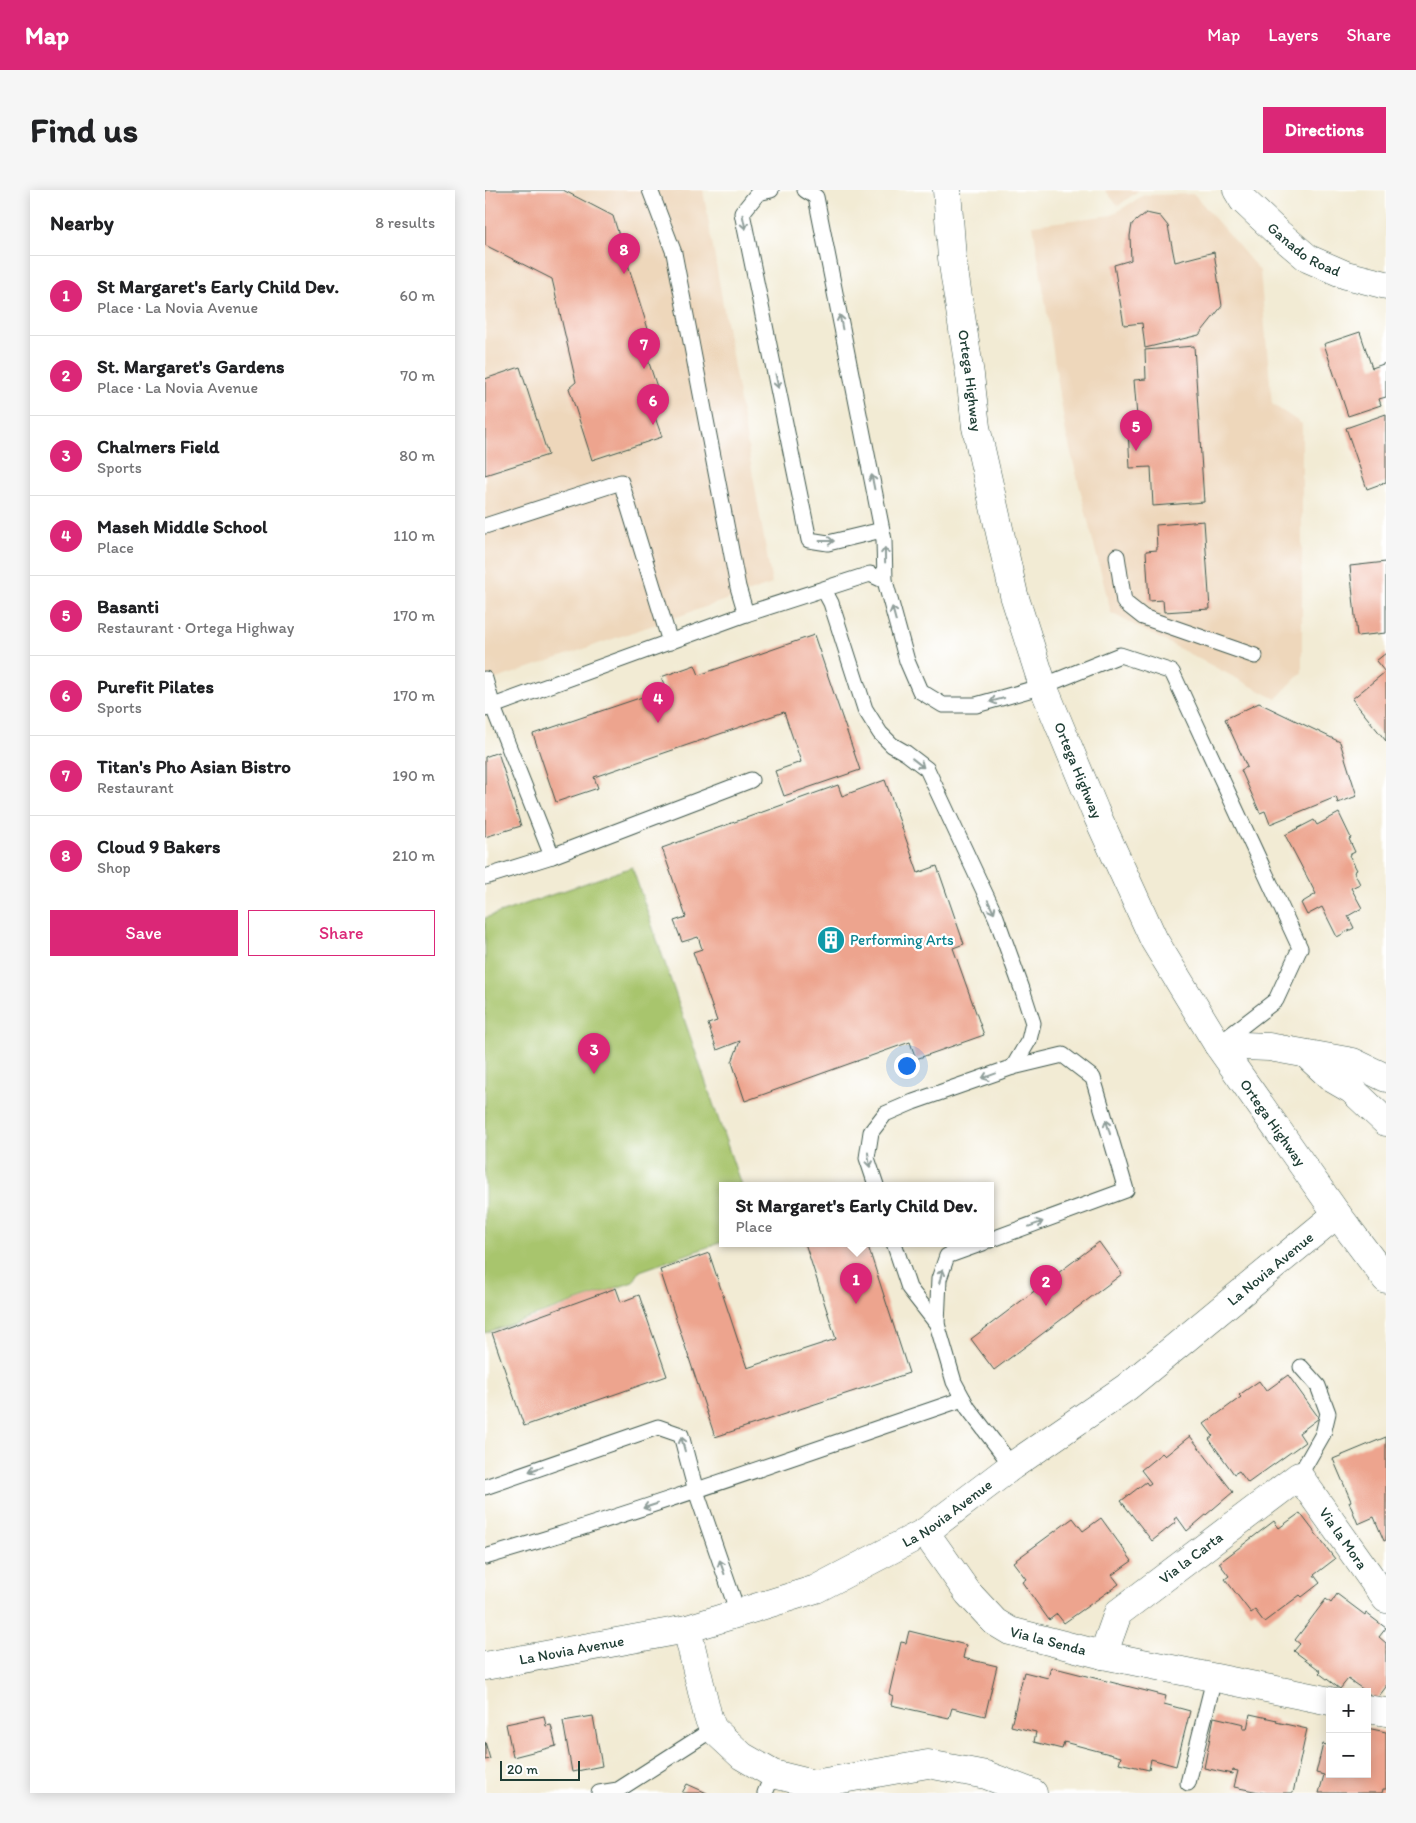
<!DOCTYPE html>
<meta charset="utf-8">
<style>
:root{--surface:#fff;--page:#f6f6f6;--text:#202124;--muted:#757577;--line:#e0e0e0;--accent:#db2777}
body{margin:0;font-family:Itim,sans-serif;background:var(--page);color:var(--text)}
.controls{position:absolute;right:15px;bottom:15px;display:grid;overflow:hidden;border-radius:0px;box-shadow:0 2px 12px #0003}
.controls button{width:45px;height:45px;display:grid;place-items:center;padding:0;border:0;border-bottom:1px solid var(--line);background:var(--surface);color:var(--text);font:25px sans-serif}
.scale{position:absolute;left:15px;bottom:12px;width:80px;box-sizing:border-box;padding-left:5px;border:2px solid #1f3d34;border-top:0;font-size:14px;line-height:18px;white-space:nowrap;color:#1f3d34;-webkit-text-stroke:4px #fff;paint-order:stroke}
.you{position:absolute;left:421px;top:875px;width:18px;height:18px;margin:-12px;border:4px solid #fff;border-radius:50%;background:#1a73e8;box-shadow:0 0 0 8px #1a73e833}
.badge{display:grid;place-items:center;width:32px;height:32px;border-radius:50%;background:var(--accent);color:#fff;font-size:16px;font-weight:700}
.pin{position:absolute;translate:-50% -41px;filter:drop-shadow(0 1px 2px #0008)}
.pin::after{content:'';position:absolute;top:26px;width:18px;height:15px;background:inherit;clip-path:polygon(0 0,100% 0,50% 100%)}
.popup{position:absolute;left:234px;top:992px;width:275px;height:65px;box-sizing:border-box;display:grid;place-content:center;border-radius:0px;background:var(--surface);filter:drop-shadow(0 1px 4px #0005);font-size:16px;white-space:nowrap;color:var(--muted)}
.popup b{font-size:19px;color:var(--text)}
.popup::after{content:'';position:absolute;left:50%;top:100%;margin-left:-10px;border:10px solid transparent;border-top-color:var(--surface)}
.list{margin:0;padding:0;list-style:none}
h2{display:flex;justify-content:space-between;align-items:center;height:65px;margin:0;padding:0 20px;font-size:21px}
h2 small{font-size:16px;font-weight:400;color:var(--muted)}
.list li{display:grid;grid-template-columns:32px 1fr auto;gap:15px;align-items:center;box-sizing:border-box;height:80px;padding:0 20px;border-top:1px solid var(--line)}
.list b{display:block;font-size:19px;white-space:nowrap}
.list p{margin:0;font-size:16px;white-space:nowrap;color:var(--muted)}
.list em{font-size:16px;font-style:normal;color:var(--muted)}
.actions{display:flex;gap:10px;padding:15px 20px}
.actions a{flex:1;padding:11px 0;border:1px solid var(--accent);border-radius:0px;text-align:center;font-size:18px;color:var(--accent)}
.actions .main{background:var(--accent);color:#fff}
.map{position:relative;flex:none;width:901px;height:1603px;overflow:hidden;border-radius:0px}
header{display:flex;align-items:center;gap:30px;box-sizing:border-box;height:70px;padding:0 25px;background:var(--accent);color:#fff}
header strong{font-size:24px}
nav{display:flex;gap:28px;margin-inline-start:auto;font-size:18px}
.intro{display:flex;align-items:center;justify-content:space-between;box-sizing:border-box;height:120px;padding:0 30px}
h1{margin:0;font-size:35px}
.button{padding:12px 22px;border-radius:0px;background:var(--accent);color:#fff;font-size:18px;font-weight:700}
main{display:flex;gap:30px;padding:0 30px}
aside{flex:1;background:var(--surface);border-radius:0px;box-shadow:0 2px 12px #0003}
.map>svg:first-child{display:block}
</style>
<header>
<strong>Map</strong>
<nav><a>Map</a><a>Layers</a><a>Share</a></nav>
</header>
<div class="intro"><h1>Find us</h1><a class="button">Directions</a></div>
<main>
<aside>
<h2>Nearby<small>8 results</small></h2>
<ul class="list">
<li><span class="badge">1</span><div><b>St Margaret's Early Child Dev.</b><p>Place · La Novia Avenue</p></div><em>60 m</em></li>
<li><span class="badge">2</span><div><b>St. Margaret's Gardens</b><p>Place · La Novia Avenue</p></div><em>70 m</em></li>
<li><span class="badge">3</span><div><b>Chalmers Field</b><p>Sports</p></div><em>80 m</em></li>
<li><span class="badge">4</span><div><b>Maseh Middle School</b><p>Place</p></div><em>110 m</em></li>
<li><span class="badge">5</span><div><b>Basanti</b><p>Restaurant · Ortega Highway</p></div><em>170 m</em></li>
<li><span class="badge">6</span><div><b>Purefit Pilates</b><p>Sports</p></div><em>170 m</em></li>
<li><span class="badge">7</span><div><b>Titan's Pho Asian Bistro</b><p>Restaurant</p></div><em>190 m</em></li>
<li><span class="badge">8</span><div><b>Cloud 9 Bakers</b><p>Shop</p></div><em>210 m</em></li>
</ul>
<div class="actions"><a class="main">Save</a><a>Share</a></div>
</aside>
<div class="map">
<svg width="901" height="1603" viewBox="0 0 901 1603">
<rect width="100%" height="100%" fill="#fff"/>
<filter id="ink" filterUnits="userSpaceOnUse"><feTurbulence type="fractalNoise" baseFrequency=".02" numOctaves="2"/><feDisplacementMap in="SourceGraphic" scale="10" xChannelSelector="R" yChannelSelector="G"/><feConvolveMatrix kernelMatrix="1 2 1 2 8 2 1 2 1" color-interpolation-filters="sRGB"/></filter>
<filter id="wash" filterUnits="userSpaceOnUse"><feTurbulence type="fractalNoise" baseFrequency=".0096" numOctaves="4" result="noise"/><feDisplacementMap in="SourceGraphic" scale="20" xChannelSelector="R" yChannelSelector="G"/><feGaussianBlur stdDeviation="1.12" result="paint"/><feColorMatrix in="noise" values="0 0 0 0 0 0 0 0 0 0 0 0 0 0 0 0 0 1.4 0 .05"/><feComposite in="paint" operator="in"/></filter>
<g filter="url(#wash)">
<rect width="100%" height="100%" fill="#f2ebd4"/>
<g fill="#eed7bb">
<polygon points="0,0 218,0 287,394 0,493"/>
<polygon points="620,0 654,0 633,16"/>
<polygon points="709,4 775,81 787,214 817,234 817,482 791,509 626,423 581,243 548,35 627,25 659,5"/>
</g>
<polygon fill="#a8c56d" stroke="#648150" points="147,677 256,995 237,995 237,1052 155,1081 148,1092 0,1143 0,728"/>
<g id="blocks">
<g fill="#eda48e">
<polygon points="0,0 78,0 128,26 163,139 155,146 177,212 166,216 177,247 107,270 84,198 91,192 67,89 0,55"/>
<polygon points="661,23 675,26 683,36 690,72 729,62 737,116 714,145 660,158 657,133 639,135 629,75 646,70 645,46 647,34"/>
<polygon points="875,142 887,178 901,173 901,207 894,209 896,215 863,226 839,154"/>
<polygon points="709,156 719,312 668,316 666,277 645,278 643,239 653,239 649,190 661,189 660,160"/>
<polygon points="35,177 63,265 0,285 0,189"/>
<polygon points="901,224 901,292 882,299 861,238"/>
<polygon points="719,331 725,419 679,422 678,410 664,411 661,361 672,360 671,335"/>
<polygon points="901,372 901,443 872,446 865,376"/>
<polygon points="329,445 375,580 299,606 290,581 316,572 299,522 109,587 113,598 71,612 48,544 181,499 176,487 210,475 214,485"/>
<polygon points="901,463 901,551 867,509 900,482 891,471"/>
<polygon points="774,513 855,552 872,606 853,613 851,607 785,634 780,621 775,623 756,580 762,577 740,529"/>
<polygon points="13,562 36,636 0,647 0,567"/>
<polygon points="400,590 433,683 452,676 479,754 468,758 499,845 431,869 425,852 260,911 247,872 255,851 232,860 223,834 232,831 208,762 217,759 213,747 197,752 189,731 201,727 177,658 353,595 357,606"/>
<polygon points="854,623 866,648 864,649 870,662 864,665 872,680 869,682 875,694 866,698 877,718 863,726 869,738 852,747 837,717 822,725 816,713 831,704 800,645 829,630 832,635"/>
<polygon points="614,1052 637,1084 509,1180 486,1149"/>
<polygon points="320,1053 382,1053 424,1183 230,1247 175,1080 224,1063 262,1178 351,1149"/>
<polygon points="131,1098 136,1112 154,1105 182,1186 39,1236 7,1143"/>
<polygon points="803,1185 834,1228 814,1243 820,1252 763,1293 754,1281 749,1284 724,1249 728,1246 719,1234 756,1207 754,1205 774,1191 781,1201"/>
<polygon points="705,1246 748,1302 702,1341 692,1327 689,1329 691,1332 667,1351 636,1311 661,1292 663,1295 666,1293 656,1280 677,1263 680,1266"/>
<polygon points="901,1247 901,1350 899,1351 889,1327 873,1334 864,1312 866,1311 848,1269"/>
<polygon points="815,1323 850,1369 829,1385 835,1393 817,1407 815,1405 779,1432 770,1420 766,1423 740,1389 744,1386 734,1373 789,1331 794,1338"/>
<polygon points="588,1328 598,1341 616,1328 647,1371 627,1385 634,1394 579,1433 572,1424 564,1430 537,1392 541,1389 528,1372"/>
<polygon points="852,1404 880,1425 881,1423 901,1438 894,1447 901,1453 901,1497 891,1510 882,1502 863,1489 855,1499 834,1483 836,1481 809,1461 815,1454 810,1450 841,1409 846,1413"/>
<polygon points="424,1441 481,1455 478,1468 512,1476 500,1526 467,1518 464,1528 406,1515 408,1506 404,1504 416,1452 421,1453"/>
<polygon points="566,1477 681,1506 679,1514 705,1521 691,1576 666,1569 664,1580 634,1573 636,1567 579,1552 577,1559 549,1552 551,1542 526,1536 539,1482 563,1488"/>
<polygon points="765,1524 792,1530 791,1532 822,1539 808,1603 779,1603 749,1597 753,1581 748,1580 747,1584 719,1578 729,1527 759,1534 758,1539 762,1539"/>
<polygon points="59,1526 61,1536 66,1535 71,1556 28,1567 21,1534"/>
<polygon points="108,1526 117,1576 87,1582 78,1531"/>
<polygon points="882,1538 901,1542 901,1599 898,1599 897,1603 834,1603 839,1585 831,1583 838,1554 845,1556 845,1584 882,1584"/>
<polygon points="0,1552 5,1569 0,1570"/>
<polygon points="202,1594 222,1603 197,1603"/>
</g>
</g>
</g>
<g filter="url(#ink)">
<use href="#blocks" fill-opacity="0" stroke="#3f574c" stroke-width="1"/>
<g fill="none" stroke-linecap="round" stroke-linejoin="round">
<defs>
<g id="service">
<polyline points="165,0 189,63 253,397 261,424"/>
<polyline points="286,0 273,3 257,23 324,350 343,353 397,340"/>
<polyline points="320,0 331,7 399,350 400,391"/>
<polyline points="0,336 136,292 185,452"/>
<polyline points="632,366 639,412 658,427 770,466"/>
<polyline points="339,400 346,413 380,519 395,543 407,555 421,563 442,579 511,727 537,799 548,833 544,850 528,877 428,912 400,924 386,942 382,968 391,995"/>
<polyline points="0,489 8,517 67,666"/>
<polyline points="0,519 261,424 385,384 400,391 422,471 435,501 458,515 491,515 516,508 558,496 635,465 687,482 815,758 791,810 734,854"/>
<polyline points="0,687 67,666 266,590"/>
<polyline points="505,1050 641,1000 608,888 578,865 528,877"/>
<polyline points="409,1053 424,1098 452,1134"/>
<polyline points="498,1053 462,1066 454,1089 452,1134 469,1192 483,1218 527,1276"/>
<polyline points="814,1286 838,1244 843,1223 833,1196 816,1177"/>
<polyline points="0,1297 173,1237 196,1245 211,1301 253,1423"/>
<path d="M0,1367C161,1320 319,1263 478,1209"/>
<polyline points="703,1593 729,1489"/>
<polyline points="114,1603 133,1600 228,1539"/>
<polyline points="280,1603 288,1584"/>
</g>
<g id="minor">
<path id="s1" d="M752,0L758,10L792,42L824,69L861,85L901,95"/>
<polyline points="733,855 784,857 868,872 901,888"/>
<polyline points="821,864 848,889 867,900 901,932"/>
<path id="s2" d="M440,1342L483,1403L510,1432L525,1441L618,1465L845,1511"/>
<polyline points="202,1439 223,1527 228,1539 257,1566 288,1584 329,1594 443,1574 501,1585 548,1603"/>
<path id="s3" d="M618,1465L633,1423L814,1286L901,1409"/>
<polyline points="882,1519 901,1522"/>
</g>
<g id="secondary">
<path id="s4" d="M0,1476L202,1439L331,1399L440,1342L527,1276L642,1197L852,1024"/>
</g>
<g id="primary">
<path id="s5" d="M462,0L467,68L485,185L491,237L529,405L558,496L610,621L669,750L733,855L852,1024L901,1089"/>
</g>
</defs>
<use href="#service" stroke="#3f574c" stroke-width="17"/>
<use href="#minor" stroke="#3f574c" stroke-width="29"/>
<use href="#secondary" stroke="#3f574c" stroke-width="29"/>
<use href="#primary" stroke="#3f574c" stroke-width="29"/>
<use href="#service" stroke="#fff" stroke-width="15"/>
<use href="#minor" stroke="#fff" stroke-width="28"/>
<use href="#secondary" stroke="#fff" stroke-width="28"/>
<use href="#primary" stroke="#fff" stroke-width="28"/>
</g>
<defs><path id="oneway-shaft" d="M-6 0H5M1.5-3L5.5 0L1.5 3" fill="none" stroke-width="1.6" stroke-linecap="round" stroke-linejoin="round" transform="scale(1.25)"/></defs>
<g stroke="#8f9e9a">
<use href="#oneway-shaft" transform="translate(259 32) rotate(78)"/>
<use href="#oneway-shaft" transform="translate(356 132) rotate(-101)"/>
<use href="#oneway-shaft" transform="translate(292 191) rotate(78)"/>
<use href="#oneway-shaft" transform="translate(388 292) rotate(-101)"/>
<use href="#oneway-shaft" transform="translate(342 351)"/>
<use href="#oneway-shaft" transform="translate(400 365) rotate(-91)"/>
<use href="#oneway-shaft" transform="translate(409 424) rotate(-105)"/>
<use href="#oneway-shaft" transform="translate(512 510) rotate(165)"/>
<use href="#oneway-shaft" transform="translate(433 573) rotate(38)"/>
<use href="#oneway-shaft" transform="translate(506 717) rotate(65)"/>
<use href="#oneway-shaft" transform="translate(504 886) rotate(160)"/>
<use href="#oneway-shaft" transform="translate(623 937) rotate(-106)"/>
<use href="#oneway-shaft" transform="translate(384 970) rotate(82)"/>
<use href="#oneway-shaft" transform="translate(551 1034) rotate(-20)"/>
<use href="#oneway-shaft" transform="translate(456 1086) rotate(-76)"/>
<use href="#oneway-shaft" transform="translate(198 1254) rotate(-105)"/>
<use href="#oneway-shaft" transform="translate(51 1279) rotate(161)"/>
<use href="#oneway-shaft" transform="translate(165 1316) rotate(162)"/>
<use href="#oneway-shaft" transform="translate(237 1377) rotate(-109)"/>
</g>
</g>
<defs>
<symbol id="building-disc" viewBox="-11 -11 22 22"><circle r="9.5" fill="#0f9aa8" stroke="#fff"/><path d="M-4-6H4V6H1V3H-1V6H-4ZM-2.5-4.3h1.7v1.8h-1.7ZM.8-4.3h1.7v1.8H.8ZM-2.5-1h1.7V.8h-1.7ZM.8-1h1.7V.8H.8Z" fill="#fff"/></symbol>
</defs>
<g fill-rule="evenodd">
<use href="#building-disc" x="330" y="734" width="32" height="32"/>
</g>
<g text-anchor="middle" stroke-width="4.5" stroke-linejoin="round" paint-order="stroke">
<g font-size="15" fill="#1f3d34" stroke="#fff">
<text dy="5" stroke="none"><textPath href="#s1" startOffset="91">Ganado Road</textPath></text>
<text dy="5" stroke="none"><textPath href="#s5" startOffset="192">Ortega Highway</textPath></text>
<text dy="5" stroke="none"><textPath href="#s5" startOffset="598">Ortega Highway</textPath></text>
<text dy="5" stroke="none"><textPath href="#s5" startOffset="1002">Ortega Highway</textPath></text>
<text dy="5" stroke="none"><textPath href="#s4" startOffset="898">La Novia Avenue</textPath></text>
<text dy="5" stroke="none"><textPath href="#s4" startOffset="492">La Novia Avenue</textPath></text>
<text dy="5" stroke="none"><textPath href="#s3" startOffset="348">Via la Mora</textPath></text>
<text dy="5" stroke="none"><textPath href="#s3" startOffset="136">Via la Carta</textPath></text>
<text dy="5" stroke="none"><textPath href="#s2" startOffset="171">Via la Senda</textPath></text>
<text dy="5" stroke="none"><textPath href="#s4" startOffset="88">La Novia Avenue</textPath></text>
</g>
<g font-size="15" fill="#0d838f" stroke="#fff" text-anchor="start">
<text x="365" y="755">Performing Arts</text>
</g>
</g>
</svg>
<div class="controls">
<button>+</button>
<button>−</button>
</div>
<div class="scale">20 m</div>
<div class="you"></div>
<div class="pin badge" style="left:371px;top:1114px">1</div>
<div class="popup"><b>St Margaret's Early Child Dev.</b>Place</div>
<div class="pin badge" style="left:561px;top:1116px">2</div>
<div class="pin badge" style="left:109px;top:884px">3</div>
<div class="pin badge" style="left:173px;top:533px">4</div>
<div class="pin badge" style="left:651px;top:261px">5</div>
<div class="pin badge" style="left:168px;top:235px">6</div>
<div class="pin badge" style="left:159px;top:179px">7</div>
<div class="pin badge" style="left:139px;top:84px">8</div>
</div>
</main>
